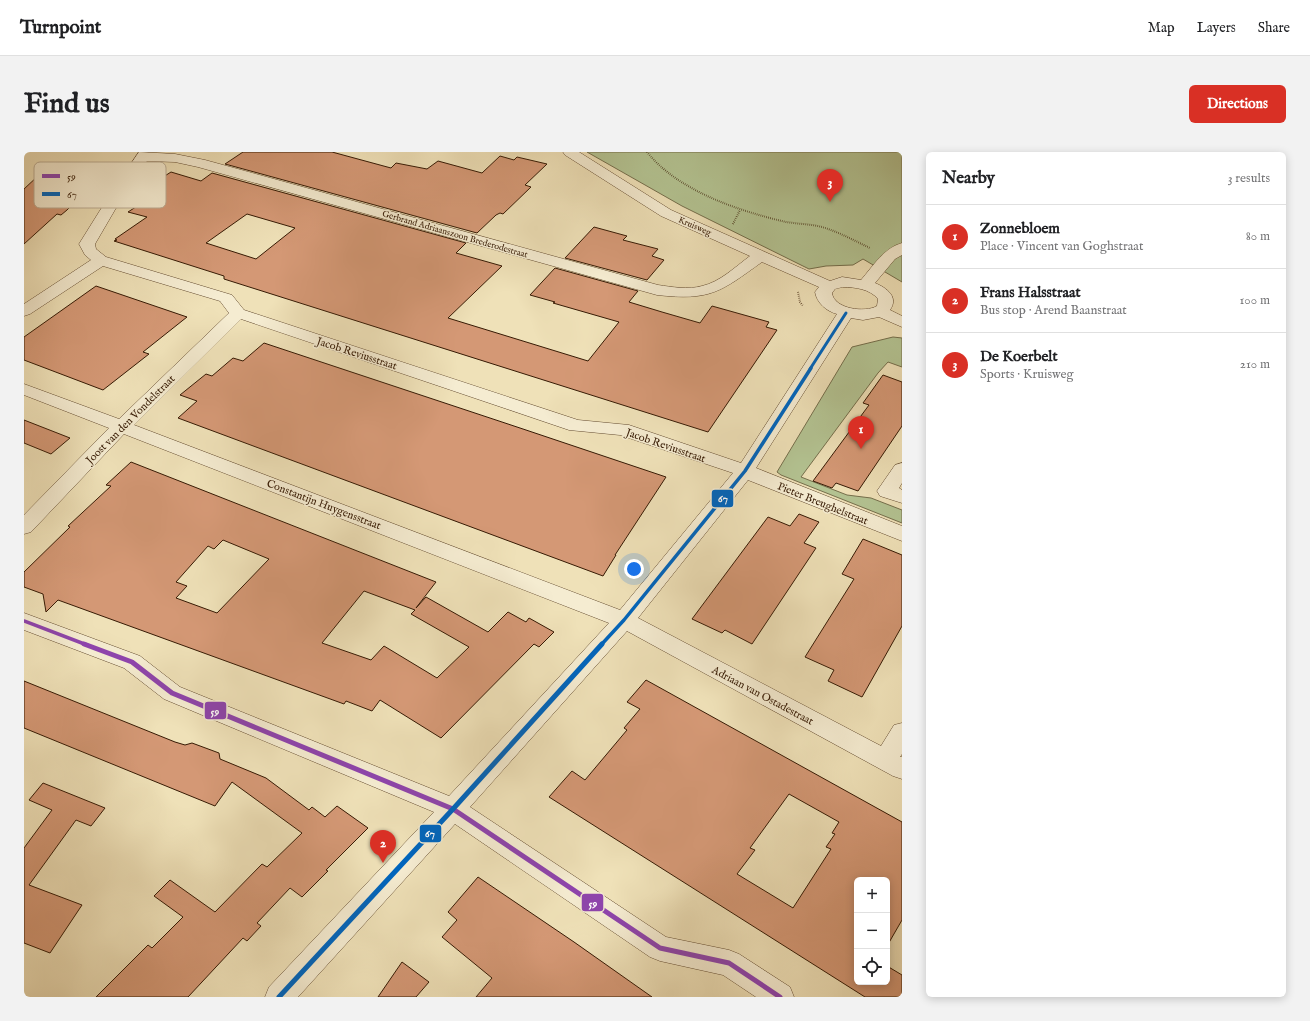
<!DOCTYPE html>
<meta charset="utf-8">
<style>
:root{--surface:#fff;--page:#f2f2f2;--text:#202124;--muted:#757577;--line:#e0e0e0;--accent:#d93025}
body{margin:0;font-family:"IM FELL English",serif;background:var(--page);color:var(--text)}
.controls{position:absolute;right:12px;bottom:12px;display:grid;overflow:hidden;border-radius:6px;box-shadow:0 2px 10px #0003}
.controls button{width:36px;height:36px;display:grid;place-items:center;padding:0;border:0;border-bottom:1px solid var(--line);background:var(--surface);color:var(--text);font:20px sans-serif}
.you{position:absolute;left:610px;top:417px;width:14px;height:14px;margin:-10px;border:3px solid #fff;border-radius:50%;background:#1a73e8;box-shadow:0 0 0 6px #1a73e833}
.badge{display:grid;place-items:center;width:26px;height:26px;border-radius:50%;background:var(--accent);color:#fff;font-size:13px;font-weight:700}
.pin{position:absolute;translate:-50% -33px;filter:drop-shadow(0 1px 2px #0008)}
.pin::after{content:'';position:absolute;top:21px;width:14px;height:12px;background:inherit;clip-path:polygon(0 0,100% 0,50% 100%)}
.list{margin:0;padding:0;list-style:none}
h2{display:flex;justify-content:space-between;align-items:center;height:52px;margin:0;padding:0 16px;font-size:17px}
h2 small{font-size:13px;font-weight:400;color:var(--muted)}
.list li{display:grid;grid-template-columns:26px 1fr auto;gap:12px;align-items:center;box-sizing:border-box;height:64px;padding:0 16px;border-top:1px solid var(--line)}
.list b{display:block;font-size:15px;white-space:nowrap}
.list p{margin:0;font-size:13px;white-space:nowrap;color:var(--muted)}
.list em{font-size:13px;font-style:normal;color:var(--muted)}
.icon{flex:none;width:22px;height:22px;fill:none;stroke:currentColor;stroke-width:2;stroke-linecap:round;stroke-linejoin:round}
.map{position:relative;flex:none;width:878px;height:845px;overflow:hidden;border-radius:6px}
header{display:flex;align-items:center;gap:24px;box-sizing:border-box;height:56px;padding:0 20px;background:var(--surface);border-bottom:1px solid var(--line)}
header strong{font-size:19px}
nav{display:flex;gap:22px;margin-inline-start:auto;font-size:14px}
.intro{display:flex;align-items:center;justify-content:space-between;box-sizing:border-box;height:96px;padding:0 24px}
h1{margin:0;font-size:28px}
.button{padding:10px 18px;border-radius:6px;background:var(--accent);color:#fff;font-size:14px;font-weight:700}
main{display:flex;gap:24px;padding:0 24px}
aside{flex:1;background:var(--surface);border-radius:6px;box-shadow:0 2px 10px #0003}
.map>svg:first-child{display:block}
</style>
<header>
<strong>Turnpoint</strong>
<nav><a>Map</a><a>Layers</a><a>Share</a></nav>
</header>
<div class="intro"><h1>Find us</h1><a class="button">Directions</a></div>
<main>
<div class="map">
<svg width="878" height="845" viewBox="0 0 878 845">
<rect width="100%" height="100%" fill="#efe1b8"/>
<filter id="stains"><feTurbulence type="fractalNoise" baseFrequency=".005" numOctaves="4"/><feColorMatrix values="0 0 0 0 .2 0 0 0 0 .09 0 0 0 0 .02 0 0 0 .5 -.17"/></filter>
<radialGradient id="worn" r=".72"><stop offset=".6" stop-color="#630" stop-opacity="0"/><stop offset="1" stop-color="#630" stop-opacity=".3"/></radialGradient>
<g fill="#b4c493" stroke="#756f4c">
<polygon points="563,0 878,0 878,130 839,107 829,113 802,114 785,117 658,54"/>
<polygon points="869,185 878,186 878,215 864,210 854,221 777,325 823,343 847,346 878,358 878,371 757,323 753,320 828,195"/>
</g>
<g fill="#d49875" stroke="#361a04" fill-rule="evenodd">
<polygon points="219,0 308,0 367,16 372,11 403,17 414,9 458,21 476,4 490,8 493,5 523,12 501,33 507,35 479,62 476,61 472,63 453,81 201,12"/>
<polygon points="28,20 75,26 43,58 37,63 33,62 0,92 0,37 15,23 23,24"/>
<path d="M147,20L177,29L188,21L442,91L432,101L478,114L424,166L564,209L595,170L529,151L531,150L506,143L531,116L614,139L605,150L638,160L676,171L688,154L745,170L742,175L753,178L684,280L200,127V124L90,89L93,88L91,87L123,65L104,60L138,38L125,34ZM223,62L271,76L232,107L182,91Z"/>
<polygon points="570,75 603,84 599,88 634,97 628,104 640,108 623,128 541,106"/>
<polygon points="72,134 163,165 119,200 125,202 79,238 0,208 0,185"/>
<polygon points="240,191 499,277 642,325 591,403 592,403 579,424 154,266 173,249 156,243 182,222 188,224 209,206 219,209"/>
<polygon points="859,223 878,230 878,274 834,339 812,331 808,336 789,329 845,253 839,251"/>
<polygon points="0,268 46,286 27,302 0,291"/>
<path d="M107,310L412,430L392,456L402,445L464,480L484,460L502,470L505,466L530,480L515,495L510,492L417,586L356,548L348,559L322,549L320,552L34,448L22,460L19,442L0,435V420L46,375L44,374L87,334L82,333ZM199,388L245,407L193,461L152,446L163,434L152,430L184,394L190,397ZM340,439L391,458L387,462L445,495L413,526L360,494L347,508L298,491Z"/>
<polygon points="775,362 795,370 780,391 792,396 728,492 701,478 698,481 668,467 744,365 766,374"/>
<polygon points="839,387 878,403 878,474 838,545 804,529 810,518 781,505 830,427 818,422"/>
<path d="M622,528L878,670V768L863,794V728H833V830H863V814L878,823V845H841L525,645L548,619L561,628L603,578L600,576L616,557L603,550ZM765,642L815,670L808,681L811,682L802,695L807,697L769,756L713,722L731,698L726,696Z"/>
<polygon points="0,529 151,590 161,593 168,591 195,601 196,607 242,626 285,658 288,655 301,665 313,654 344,676 302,718 304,719 278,745 266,736 233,771 237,774 223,789 219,786 164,845 72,845 124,793 128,796 159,765 130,744 146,728 191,760 238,712 243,715 278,681 208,630 191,654 0,576"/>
<polygon points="19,631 81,656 67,674 52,668 5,733 58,753 26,801 0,791 0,696 28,658 5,648"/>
<polygon points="454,725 550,790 628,845 452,845 468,826 418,785 433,768 424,760"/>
<polygon points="378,810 405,830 392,845 354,845"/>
</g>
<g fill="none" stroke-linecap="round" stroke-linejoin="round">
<defs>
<g id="street">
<path d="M115,0L151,2L181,8L634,133C648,135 664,138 678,134C696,130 711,115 726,104L637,64L541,3L539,0H555L647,58L806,129L818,125L837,128C849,114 860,96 878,91V103L871,107L851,131C863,136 875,145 866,158L878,164V175L855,165L839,168L827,166L732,316L878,374V389L724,328L614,466L857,594L870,573L878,571V602L876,605H878V627L869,624L603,479L446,655L642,785L705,798L715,802L766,835L770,845H732L699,823L636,809L626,805L431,672L274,845H241L245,835L410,660L140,547L100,516L0,478V461L116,504L156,535L425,644L585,471L100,282L7,380L0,382V363L85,276L0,243V232L95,267L205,161L196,149L79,114L6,162L0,164V152L67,108L61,103L55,92L85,44ZM123,9L151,10L174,15L633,143C687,149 696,140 738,110L795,135L791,140C793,151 802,159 813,162L717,311L605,273L554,268L220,158L208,143L82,105L72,97L71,92L99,44ZM819,135C831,135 846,137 854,147L853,154C841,161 810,157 808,141L811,137ZM217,167L545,278L596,283L709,321L596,458L110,273Z"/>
<polygon points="878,311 878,331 875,336 878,338 878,351 856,344 853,339 871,313"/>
</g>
</defs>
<use href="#street" stroke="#644c31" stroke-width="1"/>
<g stroke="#361a04" stroke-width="2" stroke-dasharray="0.5 1.5" stroke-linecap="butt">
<path d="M623,0C654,39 715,59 762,70C774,72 787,72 798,75C815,80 831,89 846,96"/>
<polyline points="709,72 716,58"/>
<polyline points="774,140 776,150 779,154"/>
</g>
<use href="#street" fill="#f5ecd1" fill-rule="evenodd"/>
<defs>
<polyline id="bus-1-far1" points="0,469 63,493"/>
<polyline id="bus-1" points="60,492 108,510 148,541 429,657 636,796 705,811 756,845"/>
<polyline id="bus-2-far2" points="786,217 822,161"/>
<polyline id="bus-2-far1" points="577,493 600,468 721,319 787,216"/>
<polyline id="bus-2" points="255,845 429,657 578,492"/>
</defs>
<use href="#bus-1-far1" stroke="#f5ecd1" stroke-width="6"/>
<use href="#bus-1" stroke="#f5ecd1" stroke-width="8"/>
<use href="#bus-2-far2" stroke="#f5ecd1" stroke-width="5"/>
<use href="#bus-2-far1" stroke="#f5ecd1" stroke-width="6"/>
<use href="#bus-2" stroke="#f5ecd1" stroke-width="8"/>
<use href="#bus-1-far1" stroke="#8e44ad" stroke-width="3.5"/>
<use href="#bus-1" stroke="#8e44ad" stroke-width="5"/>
<use href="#bus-2-far2" stroke="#0065bd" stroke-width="3"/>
<use href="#bus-2-far1" stroke="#0065bd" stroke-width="3.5"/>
<use href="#bus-2" stroke="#0065bd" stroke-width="5"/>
</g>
<g text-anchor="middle" stroke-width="3" stroke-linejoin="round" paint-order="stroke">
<g font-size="9" fill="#361a04" stroke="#f5ecd1">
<text transform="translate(671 74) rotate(24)" y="3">Kruisweg</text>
<text transform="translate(431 82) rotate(16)" y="3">Gerbrand Adriaanszoon Brederodestraat</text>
</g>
<g font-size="11" fill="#361a04" stroke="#f5ecd1">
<text transform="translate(333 201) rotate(18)" y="4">Jacob Reviusstraat</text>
<text transform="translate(106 267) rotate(-45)" y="4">Joost van den Vondelstraat</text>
<text transform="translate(642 293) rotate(19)" y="4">Jacob Reviusstraat</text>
<text transform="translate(799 351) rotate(22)" y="4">Pieter Breughelstraat</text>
<text transform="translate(300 352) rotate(21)" y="4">Constantijn Huygensstraat</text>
<text transform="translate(739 543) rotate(28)" y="4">Adriaan van Ostadestraat</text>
</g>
</g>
<rect x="10" y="10" width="132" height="46" rx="6" fill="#f5ecd1" stroke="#bcad94" stroke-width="1"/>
<rect x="18" y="22" width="18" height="4" fill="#8e44ad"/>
<rect x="18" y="40" width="18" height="4" fill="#0065bd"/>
<g font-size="11" fill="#361a04">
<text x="43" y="28">59</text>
<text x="43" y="46">67</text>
</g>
<g stroke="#f5ecd1" stroke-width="1.5">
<rect x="687" y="337" width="23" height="19" rx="4" fill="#0065bd"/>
<rect x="180" y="549" width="23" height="19" rx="4" fill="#8e44ad"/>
<rect x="395" y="672" width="23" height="19" rx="4" fill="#0065bd"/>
<rect x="557" y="741" width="23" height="19" rx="4" fill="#8e44ad"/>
</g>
<g font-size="11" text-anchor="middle" font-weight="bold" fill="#fff">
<text x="699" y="350">67</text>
<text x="191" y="563">59</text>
<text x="406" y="685">67</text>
<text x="569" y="755">59</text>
</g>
<rect width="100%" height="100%" filter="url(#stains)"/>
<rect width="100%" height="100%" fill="url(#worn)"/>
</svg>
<div class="controls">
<button>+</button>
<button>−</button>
<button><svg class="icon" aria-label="locate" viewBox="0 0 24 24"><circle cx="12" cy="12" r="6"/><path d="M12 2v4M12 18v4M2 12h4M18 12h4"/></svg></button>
</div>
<div class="you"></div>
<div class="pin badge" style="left:837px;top:297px">1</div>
<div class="pin badge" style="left:359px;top:711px">2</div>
<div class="pin badge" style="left:806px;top:50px">3</div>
</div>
<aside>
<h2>Nearby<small>3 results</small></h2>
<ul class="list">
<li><span class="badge">1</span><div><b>Zonnebloem</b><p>Place · Vincent van Goghstraat</p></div><em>80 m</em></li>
<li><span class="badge">2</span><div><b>Frans Halsstraat</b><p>Bus stop · Arend Baanstraat</p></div><em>100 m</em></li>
<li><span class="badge">3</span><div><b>De Koerbelt</b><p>Sports · Kruisweg</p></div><em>210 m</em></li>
</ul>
</aside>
</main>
